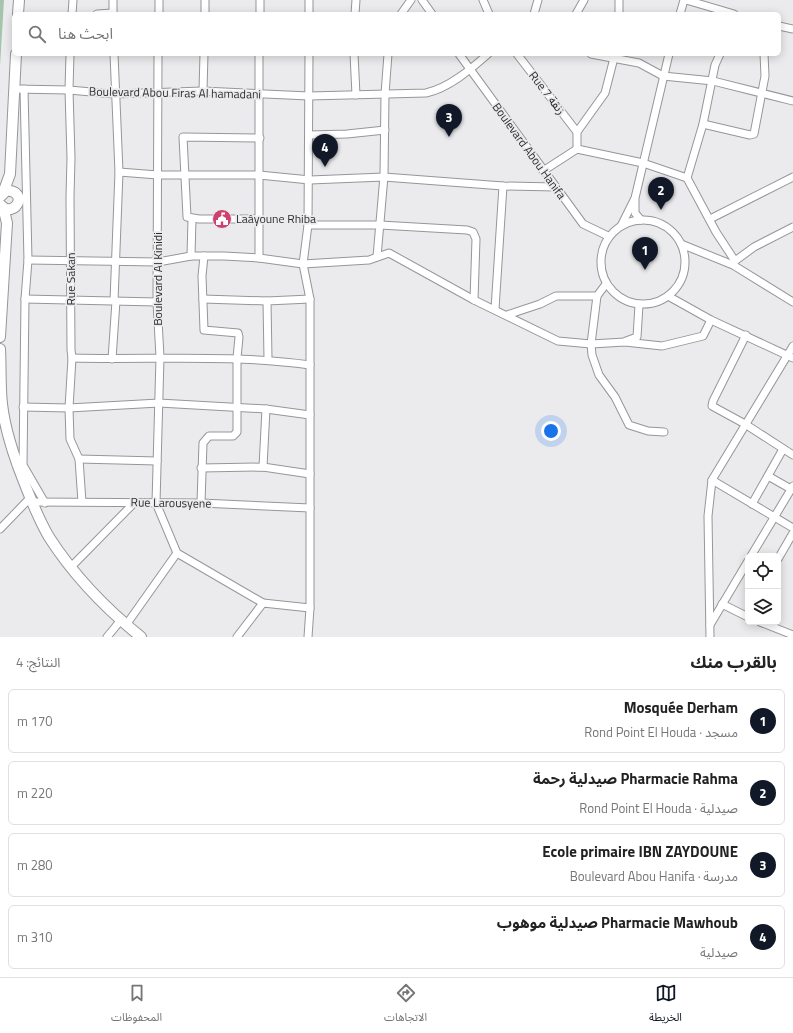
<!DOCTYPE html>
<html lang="ar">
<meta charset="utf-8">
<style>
:root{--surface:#fff;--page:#f6f6f6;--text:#222;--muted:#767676;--line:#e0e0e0;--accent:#111827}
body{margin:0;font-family:"Titillium Web","Noto Sans Arabic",sans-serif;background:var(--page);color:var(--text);direction:rtl}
.controls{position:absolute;right:12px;bottom:12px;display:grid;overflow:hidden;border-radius:6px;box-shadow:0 2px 10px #0003}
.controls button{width:36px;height:36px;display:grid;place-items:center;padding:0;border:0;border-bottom:1px solid var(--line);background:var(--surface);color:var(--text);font:20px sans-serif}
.you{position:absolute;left:551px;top:431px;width:14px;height:14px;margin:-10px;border:3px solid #fff;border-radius:50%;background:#1a73e8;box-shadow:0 0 0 6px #1a73e833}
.badge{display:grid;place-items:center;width:26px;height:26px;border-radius:50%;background:var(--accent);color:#fff;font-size:13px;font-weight:700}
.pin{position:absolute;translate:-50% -33px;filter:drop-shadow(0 1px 2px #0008)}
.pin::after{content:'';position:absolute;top:21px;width:14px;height:12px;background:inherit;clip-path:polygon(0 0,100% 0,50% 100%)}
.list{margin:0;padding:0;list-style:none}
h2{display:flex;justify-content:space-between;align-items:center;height:52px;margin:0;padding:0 16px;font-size:17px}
h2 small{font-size:13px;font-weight:400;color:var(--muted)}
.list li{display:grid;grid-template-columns:26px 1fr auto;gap:12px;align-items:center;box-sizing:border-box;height:64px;margin:0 8px 8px;padding:0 8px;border:1px solid var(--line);border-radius:6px}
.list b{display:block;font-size:15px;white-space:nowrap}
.list p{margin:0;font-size:13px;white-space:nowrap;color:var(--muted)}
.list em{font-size:13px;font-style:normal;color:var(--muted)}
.icon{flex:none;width:22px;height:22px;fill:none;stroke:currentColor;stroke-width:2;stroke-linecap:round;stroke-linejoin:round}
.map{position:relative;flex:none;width:793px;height:637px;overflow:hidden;direction:ltr}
.search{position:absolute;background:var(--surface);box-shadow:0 2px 10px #0003;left:12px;right:12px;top:12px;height:44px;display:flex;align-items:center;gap:10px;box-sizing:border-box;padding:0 14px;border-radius:6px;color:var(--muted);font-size:15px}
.sheet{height:340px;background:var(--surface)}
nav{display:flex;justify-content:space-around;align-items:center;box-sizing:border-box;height:56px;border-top:1px solid var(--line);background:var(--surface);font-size:11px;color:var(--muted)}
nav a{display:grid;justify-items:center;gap:2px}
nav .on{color:var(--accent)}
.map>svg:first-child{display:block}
</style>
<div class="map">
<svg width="793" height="637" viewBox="0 0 793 637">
<rect width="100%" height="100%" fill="#ebebee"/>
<polygon fill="#a5c4ac" points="0,0 4,0 0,66"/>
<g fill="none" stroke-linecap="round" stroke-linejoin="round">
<defs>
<g id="minor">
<polyline points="113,0 113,14"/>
<polyline points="422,0 432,14"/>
<polyline points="483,0 489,14"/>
<polyline points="686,0 734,14"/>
<polyline points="72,14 73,0"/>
<polyline points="97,14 113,13"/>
<polyline points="159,14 159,0"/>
<polyline points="205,14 205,0"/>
<polyline points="260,14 260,0"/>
<polyline points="309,14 309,0"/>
<polyline points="355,14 356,0"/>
<polyline points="401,14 411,0"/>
<polyline points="534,14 538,0"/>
<polyline points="576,14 584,0"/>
<polyline points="619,14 619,0"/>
<polyline points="680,14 684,0"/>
<polyline points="779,26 793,29"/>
<polyline points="70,54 69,90 71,158 70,197 71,350 72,358 69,408 70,439 79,459 82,502"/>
<polyline points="158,54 157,302 160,357 156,503 177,553 263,603"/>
<polyline points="259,54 259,258"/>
<polyline points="354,54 356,95"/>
<polyline points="459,54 583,224 608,236"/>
<polyline points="517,54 577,132"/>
<polyline points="591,54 639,63 663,76 713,81 793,101"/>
<path d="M14,89L69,90L114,94L203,91L309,96L426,93C449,88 471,69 488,54"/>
<polyline points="24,89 28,260 25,299 23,465 45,503"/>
<polyline points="203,91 204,54"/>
<polyline points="703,124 750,135 754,134 765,76 764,54"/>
<polyline points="310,135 347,134 385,130"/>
<polyline points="577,149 577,132 605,93 615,54"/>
<polyline points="543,171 577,149 643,163 687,178 716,232 735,261"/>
<polyline points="119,172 158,175 259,175 310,180 384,177 503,186 556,187"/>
<polyline points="687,178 703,124 715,65 720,54"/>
<polyline points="259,219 199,219 187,217 183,137 260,138"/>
<polyline points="710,219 793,177"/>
<circle cx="643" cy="262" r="42"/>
<polyline points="641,220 635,213 635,198 669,54"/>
<polyline points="308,225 380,225 467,230 473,232 476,239 474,300"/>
<polyline points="621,226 634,200"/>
<polyline points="681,244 733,265 793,302"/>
<polyline points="191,256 192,219"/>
<polyline points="377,257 384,176 385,94 388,54"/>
<polyline points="28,260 158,262 191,256 224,256 259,258 303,264 369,260 389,253 474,300 558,341 591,344 625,342 662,346 703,336 711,320"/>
<polyline points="733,264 735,261 754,247 793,227"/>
<polyline points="606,284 597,296 591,344 592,355 599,375 615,397 629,425 648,431 664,432"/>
<polyline points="668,296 711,320 793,358"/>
<polyline points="25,299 157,302"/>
<polyline points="203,299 267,301 310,299"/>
<polyline points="114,301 119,172 114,54"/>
<polyline points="267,301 268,359"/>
<polyline points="495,309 503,186"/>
<polyline points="507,315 540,304 556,296 597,296"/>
<polyline points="746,335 713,401 712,406 745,424 793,455"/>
<polyline points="626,341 637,337 639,305"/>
<path d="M72,358C152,360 231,354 310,365"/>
<polyline points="112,359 116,301"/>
<polyline points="23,407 69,408 159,403 266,409 310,415"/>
<polyline points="79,459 157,461"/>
<polyline points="263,467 266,409"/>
<polyline points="201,468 263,467 310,474"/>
<polyline points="768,476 791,489"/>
<polyline points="712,480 793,528"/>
<polyline points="32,502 201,503 310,508"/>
<polyline points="201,503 203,443 209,436 233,436 237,432 237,358 239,337 238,333 204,330 202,276 204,256"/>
<polyline points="752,504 783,449"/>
<polyline points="0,529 30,498"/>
<polyline points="751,556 793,486"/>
<polyline points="778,559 793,533"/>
<polyline points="70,568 134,503"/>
<polyline points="722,604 748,617"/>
<polyline points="760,622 793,635"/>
<polyline points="126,625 177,553"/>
<polyline points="710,625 748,561"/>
<polyline points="107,637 121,620"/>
<polyline points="237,637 263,603 310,608"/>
<polyline points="308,637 310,608 310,299 303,264 308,225 309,54"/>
<polyline points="710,637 708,516 712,480 793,346"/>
</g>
<g id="secondary">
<polyline points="18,14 19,0"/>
<polyline points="3,193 10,174 16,54"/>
<path d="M0,204C6,213 16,210 19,200C18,193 13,190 6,191L1,196"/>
<polyline points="0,337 7,223 3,207"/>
<path d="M0,349C1,367 0,386 2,404C5,430 14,457 24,482C31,500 39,520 49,537C74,576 105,608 141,637"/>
</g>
</defs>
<use href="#minor" stroke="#959699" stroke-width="9"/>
<use href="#secondary" stroke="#959699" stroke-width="12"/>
<use href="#minor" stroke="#fff" stroke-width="7"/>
<use href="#secondary" stroke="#fff" stroke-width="10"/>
</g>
<defs>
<symbol id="civic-disc" viewBox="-11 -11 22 22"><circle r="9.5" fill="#ce406e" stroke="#ebebee"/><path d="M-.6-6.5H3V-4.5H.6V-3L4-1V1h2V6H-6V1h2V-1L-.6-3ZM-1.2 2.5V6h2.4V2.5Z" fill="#fff"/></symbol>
</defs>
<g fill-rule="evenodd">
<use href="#civic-disc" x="211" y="208" width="22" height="22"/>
</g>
<g text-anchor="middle" stroke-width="3.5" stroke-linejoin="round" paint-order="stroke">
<g font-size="12" fill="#2e2e2f" stroke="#ebebee">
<text transform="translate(175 93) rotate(1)" y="4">Boulevard Abou Firas Al hamadani</text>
<text transform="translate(547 93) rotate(52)" y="4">Rue 7 زنقة</text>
<text transform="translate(529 151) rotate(54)" y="4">Boulevard Abou Hanifa</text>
<text transform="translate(71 279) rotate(-90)" y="4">Rue Sakan</text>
<text transform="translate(158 279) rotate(-90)" y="4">Boulevard Al Kinidi</text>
<text transform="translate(171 503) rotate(1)" y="4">Rue Larousyene</text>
</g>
<g font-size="12" fill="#2e2e2f" stroke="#ebebee" text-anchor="start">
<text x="236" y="223">Laâyoune Rhiba</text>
</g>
</g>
</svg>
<div class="controls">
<button><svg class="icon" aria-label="locate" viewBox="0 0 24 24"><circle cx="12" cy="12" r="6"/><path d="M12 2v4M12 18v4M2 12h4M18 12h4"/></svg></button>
<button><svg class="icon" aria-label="layers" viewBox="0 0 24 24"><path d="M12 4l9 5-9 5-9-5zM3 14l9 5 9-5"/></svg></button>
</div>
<div class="you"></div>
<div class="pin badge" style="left:645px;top:270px">1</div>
<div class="pin badge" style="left:661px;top:210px">2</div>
<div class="pin badge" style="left:449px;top:137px">3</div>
<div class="pin badge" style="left:325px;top:167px">4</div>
<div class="search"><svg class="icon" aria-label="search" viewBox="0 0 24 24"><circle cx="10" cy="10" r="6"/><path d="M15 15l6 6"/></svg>ابحث هنا</div>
</div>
<section class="sheet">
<h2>بالقرب منك<small>النتائج: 4</small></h2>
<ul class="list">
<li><span class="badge">1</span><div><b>Mosquée Derham</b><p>مسجد · Rond Point El Houda</p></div><em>170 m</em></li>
<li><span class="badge">2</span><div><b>Pharmacie Rahma صيدلية رحمة</b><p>صيدلية · Rond Point El Houda</p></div><em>220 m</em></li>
<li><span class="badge">3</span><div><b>Ecole primaire IBN ZAYDOUNE</b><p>مدرسة · Boulevard Abou Hanifa</p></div><em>280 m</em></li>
<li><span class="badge">4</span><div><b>Pharmacie Mawhoub صيدلية موهوب</b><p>صيدلية</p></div><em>310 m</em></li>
</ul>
</section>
<nav>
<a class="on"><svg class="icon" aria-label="map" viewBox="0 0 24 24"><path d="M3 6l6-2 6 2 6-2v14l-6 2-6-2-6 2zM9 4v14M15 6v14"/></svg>الخريطة</a>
<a><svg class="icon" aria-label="directions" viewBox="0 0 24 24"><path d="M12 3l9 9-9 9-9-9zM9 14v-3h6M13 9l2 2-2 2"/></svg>الاتجاهات</a>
<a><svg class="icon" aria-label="saved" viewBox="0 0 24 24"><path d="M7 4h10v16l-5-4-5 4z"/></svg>المحفوظات</a>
</nav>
